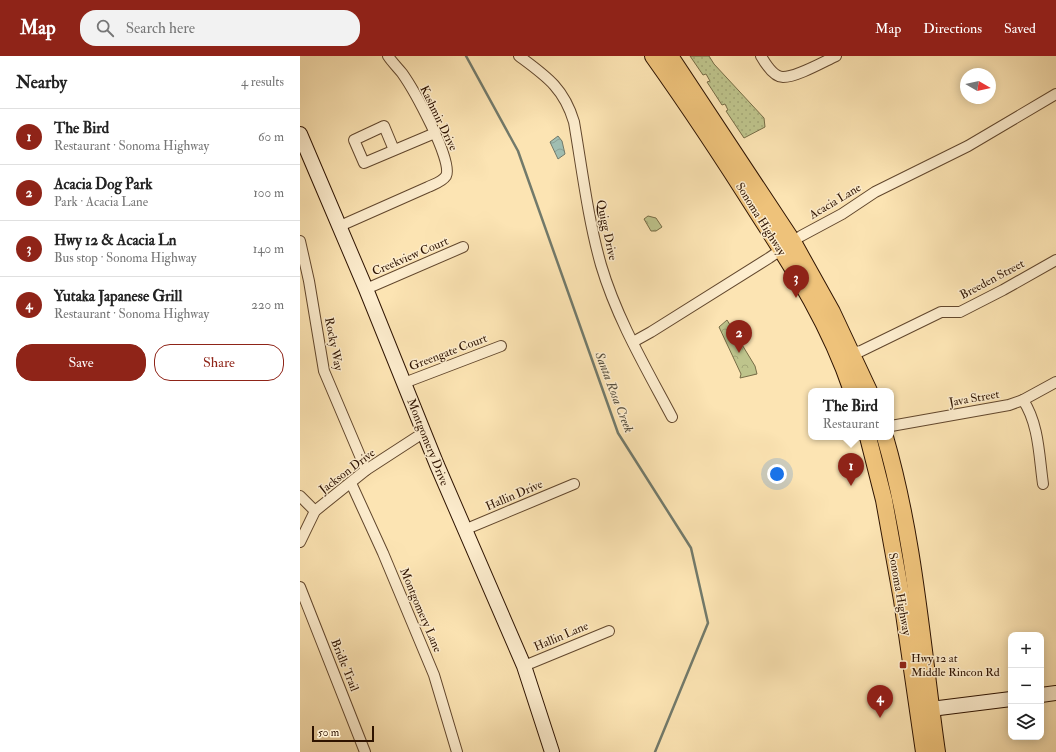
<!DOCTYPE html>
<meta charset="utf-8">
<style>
:root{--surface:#fff;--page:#f2f2f2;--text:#222;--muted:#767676;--line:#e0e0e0;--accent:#8f2418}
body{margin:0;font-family:"IM FELL Double Pica",serif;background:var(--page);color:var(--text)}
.controls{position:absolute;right:12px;bottom:12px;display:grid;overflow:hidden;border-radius:8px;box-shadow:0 2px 10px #0003}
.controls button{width:36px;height:36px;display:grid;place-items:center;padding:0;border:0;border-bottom:1px solid var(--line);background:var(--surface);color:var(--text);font:20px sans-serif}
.compass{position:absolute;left:660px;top:12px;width:36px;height:36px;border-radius:50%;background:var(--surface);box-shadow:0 2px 10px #0003;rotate:99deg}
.scale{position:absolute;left:12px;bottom:10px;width:62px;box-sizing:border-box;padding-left:4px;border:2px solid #2e1300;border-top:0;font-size:11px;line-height:14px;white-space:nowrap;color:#2e1300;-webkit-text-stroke:3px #fdedce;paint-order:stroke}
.you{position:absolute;left:477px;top:418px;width:14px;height:14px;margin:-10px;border:3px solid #fff;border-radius:50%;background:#1a73e8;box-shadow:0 0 0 6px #1a73e833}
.badge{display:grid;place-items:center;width:26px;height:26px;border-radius:50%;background:var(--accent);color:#fff;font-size:13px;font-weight:700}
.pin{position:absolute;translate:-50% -33px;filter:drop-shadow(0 1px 2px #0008)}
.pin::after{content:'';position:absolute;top:21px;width:14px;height:12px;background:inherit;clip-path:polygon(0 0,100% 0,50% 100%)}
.popup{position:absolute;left:508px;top:332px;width:86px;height:52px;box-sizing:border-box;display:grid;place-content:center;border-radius:8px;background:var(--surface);filter:drop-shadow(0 1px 3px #0005);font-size:13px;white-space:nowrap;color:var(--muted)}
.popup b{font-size:15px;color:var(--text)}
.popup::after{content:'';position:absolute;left:50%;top:100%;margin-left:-8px;border:8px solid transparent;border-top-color:var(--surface)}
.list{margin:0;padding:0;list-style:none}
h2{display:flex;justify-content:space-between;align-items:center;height:52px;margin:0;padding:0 16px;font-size:17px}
h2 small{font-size:13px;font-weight:400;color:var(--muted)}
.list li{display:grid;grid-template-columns:26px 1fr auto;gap:12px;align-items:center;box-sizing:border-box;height:56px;padding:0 16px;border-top:1px solid var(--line)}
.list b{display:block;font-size:15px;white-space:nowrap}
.list p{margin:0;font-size:13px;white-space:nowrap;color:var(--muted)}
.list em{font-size:13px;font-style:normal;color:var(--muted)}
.actions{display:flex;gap:8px;padding:12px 16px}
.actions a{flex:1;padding:9px 0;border:1px solid var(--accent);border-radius:16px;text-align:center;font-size:14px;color:var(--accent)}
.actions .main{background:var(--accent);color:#fff}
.icon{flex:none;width:22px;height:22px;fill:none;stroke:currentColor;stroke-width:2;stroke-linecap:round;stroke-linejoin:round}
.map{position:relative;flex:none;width:756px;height:696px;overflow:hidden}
header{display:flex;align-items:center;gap:24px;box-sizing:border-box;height:56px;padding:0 20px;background:var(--accent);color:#fff}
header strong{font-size:19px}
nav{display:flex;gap:22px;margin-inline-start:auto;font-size:14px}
.search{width:280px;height:36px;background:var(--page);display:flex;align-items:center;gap:10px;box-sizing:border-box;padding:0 14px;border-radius:16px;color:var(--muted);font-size:15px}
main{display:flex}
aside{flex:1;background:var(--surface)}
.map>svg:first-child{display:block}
</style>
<header>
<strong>Map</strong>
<div class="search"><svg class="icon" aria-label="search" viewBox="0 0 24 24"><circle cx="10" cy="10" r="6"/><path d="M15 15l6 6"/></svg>Search here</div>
<nav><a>Map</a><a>Directions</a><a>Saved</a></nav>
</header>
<main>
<aside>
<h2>Nearby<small>4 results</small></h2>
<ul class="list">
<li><span class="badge">1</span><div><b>The Bird</b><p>Restaurant · Sonoma Highway</p></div><em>60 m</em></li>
<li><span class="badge">2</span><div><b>Acacia Dog Park</b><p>Park · Acacia Lane</p></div><em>100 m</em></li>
<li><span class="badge">3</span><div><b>Hwy 12 &amp; Acacia Ln</b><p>Bus stop · Sonoma Highway</p></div><em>140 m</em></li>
<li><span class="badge">4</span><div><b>Yutaka Japanese Grill</b><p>Restaurant · Sonoma Highway</p></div><em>220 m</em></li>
</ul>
<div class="actions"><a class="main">Save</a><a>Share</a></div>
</aside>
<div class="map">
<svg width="756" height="696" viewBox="0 0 756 696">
<defs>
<pattern id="grass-dots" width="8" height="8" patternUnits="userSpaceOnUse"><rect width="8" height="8" fill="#bec48c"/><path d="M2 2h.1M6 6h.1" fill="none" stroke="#a4a877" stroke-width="1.8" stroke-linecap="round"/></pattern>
<pattern id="forest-crowns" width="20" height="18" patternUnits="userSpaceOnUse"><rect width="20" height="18" fill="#bec48c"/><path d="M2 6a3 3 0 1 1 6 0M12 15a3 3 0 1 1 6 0" fill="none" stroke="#a4a877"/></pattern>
<pattern id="water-waves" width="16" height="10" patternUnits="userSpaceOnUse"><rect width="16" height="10" fill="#a0beb2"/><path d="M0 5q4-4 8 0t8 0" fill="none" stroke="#8aa297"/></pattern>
</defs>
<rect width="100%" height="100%" fill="#fce4b3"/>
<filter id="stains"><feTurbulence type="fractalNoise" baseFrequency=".005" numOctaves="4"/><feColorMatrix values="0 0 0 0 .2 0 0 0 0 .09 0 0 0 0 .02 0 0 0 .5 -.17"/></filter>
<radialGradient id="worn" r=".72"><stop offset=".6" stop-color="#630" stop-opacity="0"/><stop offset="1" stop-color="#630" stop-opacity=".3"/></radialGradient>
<polygon fill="url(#grass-dots)" stroke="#766c46" points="390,0 409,0 414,8 464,62 465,71 444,82 426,55 428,54 425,48 422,49 407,26 410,25 406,18 403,19"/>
<g fill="url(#forest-crowns)" stroke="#766c46">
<polygon points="348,160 356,162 362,171 356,175 351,175 344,163"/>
<polygon points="427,264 455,310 457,318 440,322 441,318 419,271"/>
</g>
<polygon fill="url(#water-waves)" stroke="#727a6b" points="258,80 262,85 265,98 258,103 250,86"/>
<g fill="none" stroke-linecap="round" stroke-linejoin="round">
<polyline stroke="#727a6b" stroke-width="2.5" points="166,0 218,95 318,377 391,492 408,567 355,696"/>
<defs>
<g id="street">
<path d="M219,0C246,20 264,32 274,66C282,113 288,163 301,209C317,263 346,312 372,361"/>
<path d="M461,0C465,7 474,21 483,21C497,21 523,6 536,0"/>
<polyline points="94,94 84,70 54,84 64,107 135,77"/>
<path d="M40,170L128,131C134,128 142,126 146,120C154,105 112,31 102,17C97,11 92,6 88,0"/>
<polyline points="0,185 9,225 24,315 66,414"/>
<polyline points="66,233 163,191"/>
<polyline points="333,286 351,276 469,202 501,180 542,158 575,136 668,90 756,38"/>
<polyline points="552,297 561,295 641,256 660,256 703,234 756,204"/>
<polyline points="104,327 201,290"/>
<path d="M723,344C739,368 739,400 743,428"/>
<polyline points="591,370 709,349 723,344 756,326"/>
<polyline points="51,427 83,497 134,619 157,696"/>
<polyline points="0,440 15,455"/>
<polyline points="164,474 274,428"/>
<polyline points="0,486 15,455 66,414 123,377"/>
<polyline points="0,531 65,696"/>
<polyline points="224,610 309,575"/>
</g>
<g id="secondary">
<polyline points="0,78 66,233 137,409 224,610 252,696"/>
<polyline points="741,639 756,637"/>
<polyline points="631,653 711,643"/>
</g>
<g id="primary">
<path d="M353,0C390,52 425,105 459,159C496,216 530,270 552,335"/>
<polyline points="370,0 493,186 532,256 569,335"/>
<polyline points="568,381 584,444 602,544 624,696"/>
<path d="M585,381C615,484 622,591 637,696"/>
</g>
</defs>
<use href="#street" stroke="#62472d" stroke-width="12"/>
<use href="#secondary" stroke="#2e1300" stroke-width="16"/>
<use href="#primary" stroke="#2e1300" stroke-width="18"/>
<use href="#street" stroke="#fdedce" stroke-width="10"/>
<use href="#secondary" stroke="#fdedce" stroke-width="14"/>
<use href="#primary" stroke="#eec27a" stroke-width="16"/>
</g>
<rect fill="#8f2418" stroke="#fdedce" stroke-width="1.5" x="599" y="605" width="8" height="8" rx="2"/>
<g text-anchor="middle" stroke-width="3" stroke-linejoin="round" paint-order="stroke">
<g font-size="12" fill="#2e1300" stroke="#fdedce">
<text transform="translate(139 62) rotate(64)" y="4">Kashmir Drive</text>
<text transform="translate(535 145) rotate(-31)" y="4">Acacia Lane</text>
<text transform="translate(461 163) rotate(58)" y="4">Sonoma Highway</text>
<text transform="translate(307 174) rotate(78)" y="4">Quigg Drive</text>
<text transform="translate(110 200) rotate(-23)" y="4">Creekview Court</text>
<text transform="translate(692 223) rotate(-28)" y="4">Breeden Street</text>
<text transform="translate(34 288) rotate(79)" y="4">Rocky Way</text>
<text transform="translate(148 296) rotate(-21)" y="4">Greengate Court</text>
<text transform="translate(674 342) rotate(-10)" y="4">Java Street</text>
<text transform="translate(128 386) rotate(68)" y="4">Montgomery Drive</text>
<text transform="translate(47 415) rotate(-37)" y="4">Jackson Drive</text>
<text transform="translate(214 439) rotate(-23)" y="4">Hallin Drive</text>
<text transform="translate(600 538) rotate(80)" y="4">Sonoma Highway</text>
<text transform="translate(121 554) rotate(67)" y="4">Montgomery Lane</text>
<text transform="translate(261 580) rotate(-23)" y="4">Hallin Lane</text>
<text transform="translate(45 609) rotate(68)" y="4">Bridle Trail</text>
</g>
<g font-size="12" fill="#2e1300" stroke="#fdedce" text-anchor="start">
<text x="611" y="606">Hwy 12 at<tspan x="611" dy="14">Middle Rincon Rd</tspan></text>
</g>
<g font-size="13" font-style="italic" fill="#564f3e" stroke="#fdedce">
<text transform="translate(315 336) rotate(69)" y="5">Santa Rosa Creek</text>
</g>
</g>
<rect width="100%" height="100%" filter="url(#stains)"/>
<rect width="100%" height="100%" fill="url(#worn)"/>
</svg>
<div class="controls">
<button>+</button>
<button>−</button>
<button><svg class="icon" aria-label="layers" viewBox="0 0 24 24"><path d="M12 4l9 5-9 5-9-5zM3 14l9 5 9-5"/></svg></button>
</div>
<svg class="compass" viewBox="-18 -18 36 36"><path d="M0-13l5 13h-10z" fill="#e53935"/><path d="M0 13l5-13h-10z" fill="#767676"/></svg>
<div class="scale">50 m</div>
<div class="you"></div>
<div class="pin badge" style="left:551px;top:430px">1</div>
<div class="popup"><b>The Bird</b>Restaurant</div>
<div class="pin badge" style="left:439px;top:297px">2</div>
<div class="pin badge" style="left:496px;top:242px">3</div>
<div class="pin badge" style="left:580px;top:662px">4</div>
</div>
</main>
